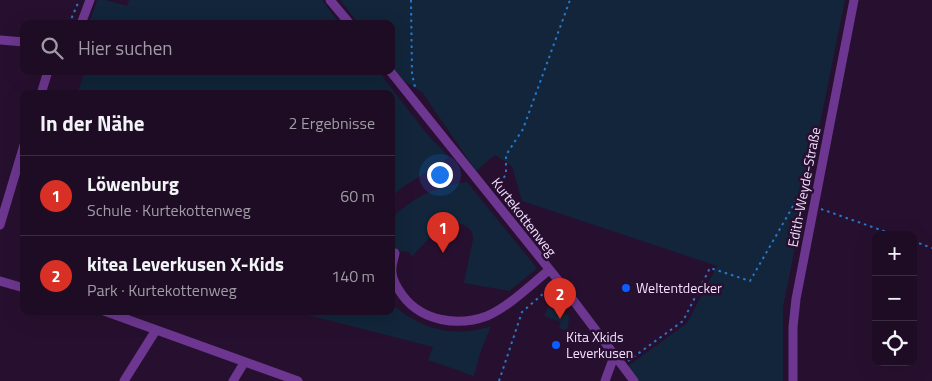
<!DOCTYPE html>
<html lang="de">
<meta charset="utf-8">
<style>
:root{--surface:#1d0c23;--page:#2a1a30;--text:#f1f3f6;--muted:#a09ba6;--line:#3b2c41;--accent:#d93025}
body{margin:0;font-family:"Titillium Web",sans-serif;background:var(--page);color:var(--text)}
.controls{position:absolute;right:15px;bottom:15px;display:grid;overflow:hidden;border-radius:10px;box-shadow:0 5px 20px #0002}
.controls button{width:45px;height:45px;display:grid;place-items:center;padding:0;border:0;border-bottom:1px solid var(--line);background:var(--surface);color:var(--text);font:25px sans-serif}
.you{position:absolute;left:439px;top:174px;width:18px;height:18px;margin:-12px;border:4px solid #fff;border-radius:50%;background:#1a73e8;box-shadow:0 0 0 8px #1a73e833}
.badge{display:grid;place-items:center;width:32px;height:32px;border-radius:50%;background:var(--accent);color:#fff;font-size:16px;font-weight:700}
.pin{position:absolute;translate:-50% -41px;filter:drop-shadow(0 1px 2px #0008)}
.pin::after{content:'';position:absolute;top:26px;width:18px;height:15px;background:inherit;clip-path:polygon(0 0,100% 0,50% 100%)}
.list{margin:0;padding:0;list-style:none}
h2{display:flex;justify-content:space-between;align-items:center;height:65px;margin:0;padding:0 20px;font-size:21px}
h2 small{font-size:16px;font-weight:400;color:var(--muted)}
.list li{display:grid;grid-template-columns:32px 1fr auto;gap:15px;align-items:center;box-sizing:border-box;height:80px;padding:0 20px;border-top:1px solid var(--line)}
.list b{display:block;font-size:19px;white-space:nowrap}
.list p{margin:0;font-size:16px;white-space:nowrap;color:var(--muted)}
.list em{font-size:16px;font-style:normal;color:var(--muted)}
.icon{flex:none;width:28px;height:28px;fill:none;stroke:currentColor;stroke-width:2;stroke-linecap:round;stroke-linejoin:round}
.map{position:relative;flex:none;width:932px;height:381px;overflow:hidden}
.search{position:absolute;background:var(--surface);box-shadow:0 5px 20px #0002;left:20px;top:20px;width:375px;height:55px;display:flex;align-items:center;gap:12px;box-sizing:border-box;padding:0 18px;border-radius:10px;color:var(--muted);font-size:19px}
.panel{position:absolute;background:var(--surface);box-shadow:0 5px 20px #0002;left:20px;top:90px;width:375px;height:225px;border-radius:10px}
.map>svg:first-child{display:block}
</style>
<div class="map">
<svg width="932" height="381" viewBox="0 0 932 381">
<rect width="100%" height="100%" fill="#27102f"/>
<g fill="#12253a">
<polygon points="97,0 106,0 127,6 129,0 322,0 340,24 89,24"/>
<polygon points="340,0 845,0 783,307 783,381 637,381 627,367 687,323 717,266 522,201 512,166 495,155 476,171 422,92 404,81 391,65 391,24 359,24"/>
<polygon points="85,71 378,71 427,134 449,157 400,189 391,199 391,94 77,94"/>
<path d="M467,182L536,267L535,270L509,291L464,283L473,239L472,232C455,208 424,242 412,257L409,252L391,250V218C416,196 434,187 467,182Z"/>
<path d="M391,303C419,329 454,339 491,326L480,353L474,376L428,360L433,347L292,311H391Z"/>
<polygon points="548,307 569,316 568,328 564,330 559,328 561,322 544,316"/>
</g>
<g fill="none" stroke-linecap="round" stroke-linejoin="round">
<g stroke="#2778ca" stroke-width="2" stroke-dasharray="2.5 4" stroke-linecap="butt">
<polyline points="411,0 412,74 415,87"/>
<polyline points="69,24 78,3"/>
<polyline points="497,189 506,174 506,155 523,129 570,0"/>
<polyline points="821,209 895,235"/>
<polyline points="913,241 932,248"/>
<polyline points="628,361 683,321 710,268 750,281 796,201 805,203"/>
<polyline points="499,381 522,312 552,286"/>
</g>
<g stroke="#6d3791" stroke-width="9">
<polyline points="330,0 350,24"/>
<polyline points="81,24 90,0"/>
<polyline points="0,40 24,42"/>
<polyline points="390,71 558,280 634,381"/>
<polyline points="41,94 48,71"/>
<polyline points="0,225 24,145"/>
<path d="M395,253C394,259 391,266 392,272C392,281 398,289 403,296C422,321 458,327 487,316C507,308 532,284 549,270"/>
<polyline points="0,281 24,288"/>
<polyline points="104,311 298,381"/>
<polyline points="124,381 156,330"/>
<polyline points="233,381 244,363"/>
<polyline points="605,381 612,362 617,358"/>
<polyline points="793,381 793,327 796,299 854,0"/>
</g>
</g>
<g fill="#0a5dff" stroke="#27102f" stroke-width="2">
<circle cx="626" cy="288" r="5"/>
<circle cx="556" cy="345" r="5"/>
</g>
<g text-anchor="middle" stroke-width="5" stroke-linejoin="round" paint-order="stroke">
<g font-size="14" fill="#f4deff" stroke="#27102f">
<text transform="translate(804 187) rotate(-79)" y="5">Edith-Weyde-Straße</text>
<text transform="translate(524 217) rotate(52)" y="5">Kurtekottenweg</text>
</g>
<g font-size="14" fill="#f4deff" stroke="#27102f" text-anchor="start">
<text x="636" y="293">Weltentdecker</text>
<text x="566" y="342">Kita Xkids<tspan x="566" dy="16">Leverkusen</tspan></text>
</g>
</g>
</svg>
<div class="controls">
<button>+</button>
<button>−</button>
<button><svg class="icon" aria-label="locate" viewBox="0 0 24 24"><circle cx="12" cy="12" r="6"/><path d="M12 2v4M12 18v4M2 12h4M18 12h4"/></svg></button>
</div>
<div class="you"></div>
<div class="pin badge" style="left:443px;top:253px">1</div>
<div class="pin badge" style="left:560px;top:319px">2</div>
<div class="search"><svg class="icon" aria-label="search" viewBox="0 0 24 24"><circle cx="10" cy="10" r="6"/><path d="M15 15l6 6"/></svg>Hier suchen</div>
<section class="panel">
<h2>In der Nähe<small>2 Ergebnisse</small></h2>
<ul class="list">
<li><span class="badge">1</span><div><b>Löwenburg</b><p>Schule · Kurtekottenweg</p></div><em>60 m</em></li>
<li><span class="badge">2</span><div><b>kitea Leverkusen X-Kids</b><p>Park · Kurtekottenweg</p></div><em>140 m</em></li>
</ul>
</section>
</div>
